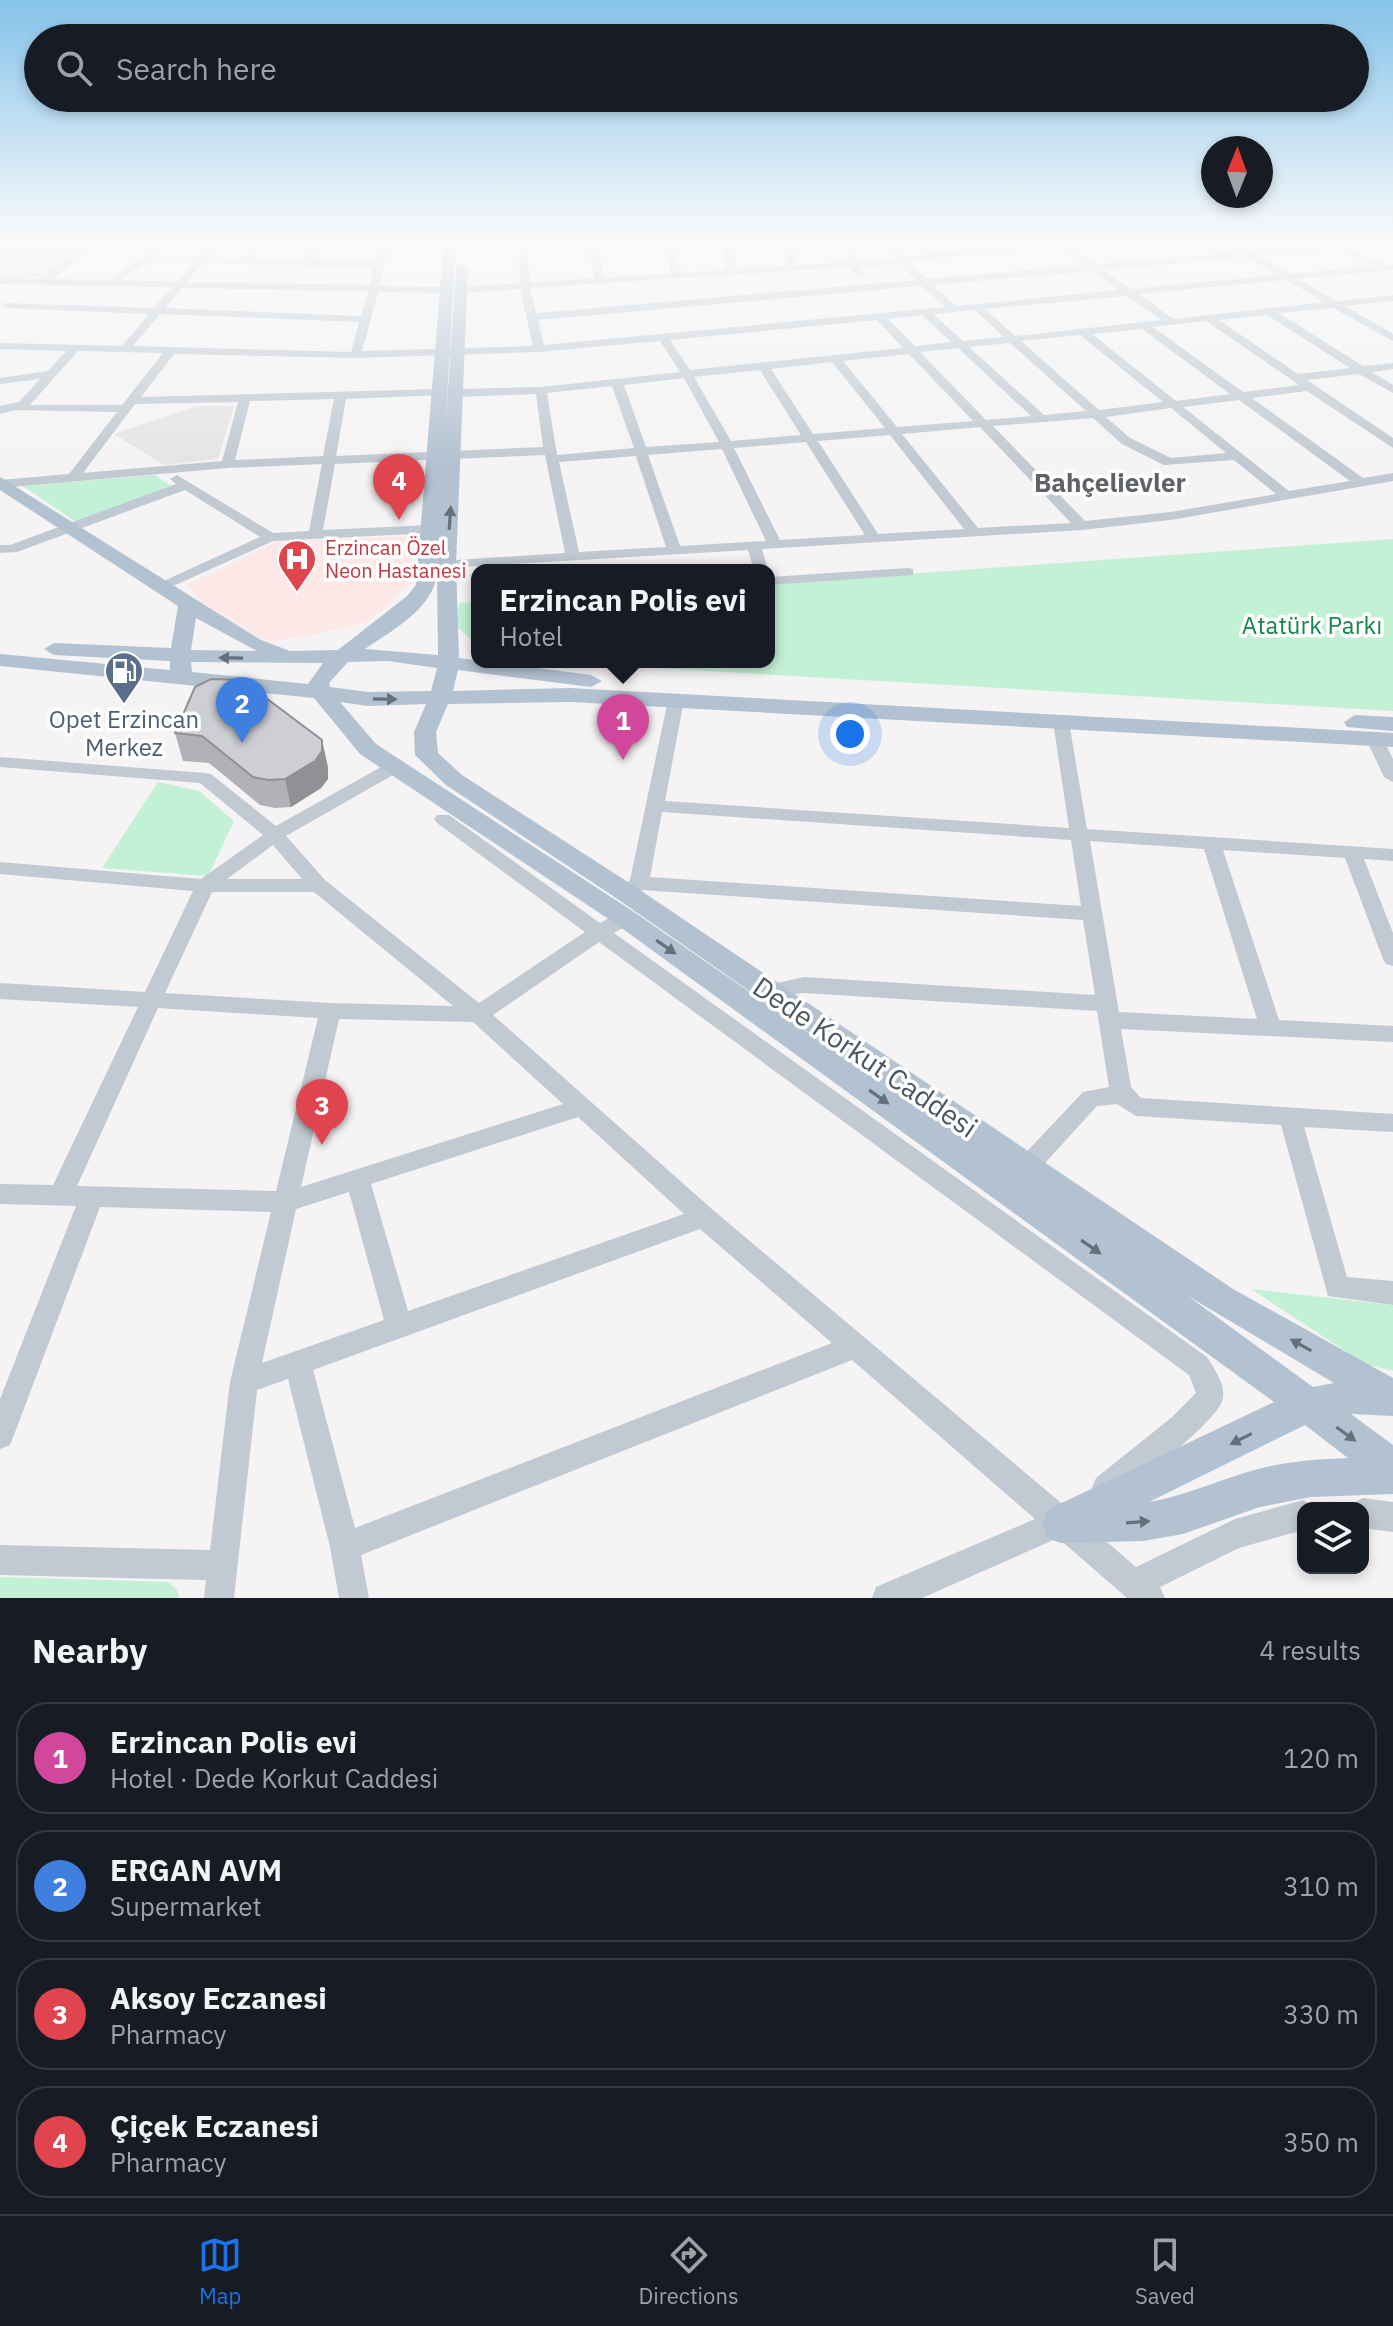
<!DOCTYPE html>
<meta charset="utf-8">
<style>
:root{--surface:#171b24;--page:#242831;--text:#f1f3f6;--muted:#9ea1a6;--line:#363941;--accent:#1a73e8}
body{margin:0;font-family:"IBM Plex Sans",sans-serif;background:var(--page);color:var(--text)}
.controls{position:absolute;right:24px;bottom:24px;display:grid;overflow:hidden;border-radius:16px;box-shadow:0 4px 12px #0003}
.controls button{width:72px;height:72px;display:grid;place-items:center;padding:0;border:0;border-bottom:2px solid var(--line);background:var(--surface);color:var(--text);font:40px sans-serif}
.compass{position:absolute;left:1201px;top:136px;width:72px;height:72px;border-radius:50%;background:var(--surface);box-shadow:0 4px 12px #0003;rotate:1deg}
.you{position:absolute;left:850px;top:734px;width:28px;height:28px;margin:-20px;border:6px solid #fff;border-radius:50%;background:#1a73e8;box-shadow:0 0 0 12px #1a73e833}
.badge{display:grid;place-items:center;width:52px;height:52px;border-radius:50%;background:var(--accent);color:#fff;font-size:26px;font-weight:700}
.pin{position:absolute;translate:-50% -66px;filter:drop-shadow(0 2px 4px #0008)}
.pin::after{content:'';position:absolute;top:42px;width:28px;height:24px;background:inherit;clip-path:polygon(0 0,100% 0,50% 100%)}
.popup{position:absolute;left:471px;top:564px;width:304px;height:104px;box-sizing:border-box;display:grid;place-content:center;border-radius:16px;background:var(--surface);filter:drop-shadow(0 2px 6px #0005);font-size:26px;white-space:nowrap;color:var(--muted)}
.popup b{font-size:30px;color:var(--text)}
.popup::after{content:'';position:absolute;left:50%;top:100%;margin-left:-16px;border:16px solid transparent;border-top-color:var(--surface)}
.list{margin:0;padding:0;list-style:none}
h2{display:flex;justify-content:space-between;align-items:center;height:104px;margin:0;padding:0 32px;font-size:34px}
h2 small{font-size:26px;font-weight:400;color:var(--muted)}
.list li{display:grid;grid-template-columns:52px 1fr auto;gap:24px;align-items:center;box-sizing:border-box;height:112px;margin:0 16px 16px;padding:0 16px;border:2px solid var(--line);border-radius:32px}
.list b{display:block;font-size:30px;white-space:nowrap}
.list p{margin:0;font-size:26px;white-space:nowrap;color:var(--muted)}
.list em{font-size:26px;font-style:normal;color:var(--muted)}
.icon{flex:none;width:44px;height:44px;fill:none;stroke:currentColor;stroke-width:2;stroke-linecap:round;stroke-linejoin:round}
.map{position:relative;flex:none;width:1393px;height:1598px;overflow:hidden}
.search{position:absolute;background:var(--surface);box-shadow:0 4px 12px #0003;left:24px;right:24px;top:24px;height:88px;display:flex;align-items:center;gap:20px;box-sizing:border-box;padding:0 28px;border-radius:44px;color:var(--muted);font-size:30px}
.sheet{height:616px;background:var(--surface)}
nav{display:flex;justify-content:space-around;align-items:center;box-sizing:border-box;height:112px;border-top:2px solid var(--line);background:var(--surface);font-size:22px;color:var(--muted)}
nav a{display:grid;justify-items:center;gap:4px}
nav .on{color:var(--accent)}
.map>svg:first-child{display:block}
</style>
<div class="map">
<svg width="1393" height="1598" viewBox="0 0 1393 1598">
<rect width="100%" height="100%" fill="#f5f3f3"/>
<g fill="#e6e4e5">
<polygon points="0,243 81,245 84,246 40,277 0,278"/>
<polygon points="196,406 234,406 218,459 164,465 114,434"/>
</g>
<polygon fill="#fce8e6" points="421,536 412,577 394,600 367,622 316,634 275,641 258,637 202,602 187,585 278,541"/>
<g fill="#c3f1d5">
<polygon points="155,475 171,486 76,522 23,486"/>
<polygon points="1393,539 1393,711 554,662 769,662 769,584"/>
<polygon points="477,602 477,645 456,626 459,603"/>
<polygon points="158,782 199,791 234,821 208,876 102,868"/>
<polygon points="1251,1289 1393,1305 1393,1371 1365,1364"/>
<polygon points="0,1577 168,1582 177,1590 179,1598 0,1598"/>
</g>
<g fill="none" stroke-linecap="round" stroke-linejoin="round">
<g fill="#c1cad2" fill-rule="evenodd">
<path d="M0,240H105L52,279L108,280L143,257L161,240H171L154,256L197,257L212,240H221L207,257L242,258L259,240H268L253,258L305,260L316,240H324L315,260L376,261L382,240H390L379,286L446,287L451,290L446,293L378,292L362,351L533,346L520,289L462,293L457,290L462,287L520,283L518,240H527L530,283L595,278L587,240H596L605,278L672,273L662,240H671L681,273L727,270L723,240H732L736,269L786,266L784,240H793L795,265L847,262L845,240H854L856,261L894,259L891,240H899L903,256L1061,241L1115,240L1111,243L1071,246L1096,264L1237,252L1219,240H1229L1249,251L1327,244L1324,240H1333L1386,265L1393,264V270L1298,279L1336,301L1393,295V301L1345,306L1393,334V341L1333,308L1279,313L1363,366L1393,363V369L1372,372L1393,385V393L1359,374L1307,380L1393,438V448L1307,391L1252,398L1363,478L1393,473V481L1171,520L1082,530L762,549L768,570H754L748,550L446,568L439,564L441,561L565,553L545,455L335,464L323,530L431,525L438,529L431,533L273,541L162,591L157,590V584L260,537L185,490L17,552L0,553V545H10L176,484L170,479L177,475L273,533L309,531L322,464L228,468L0,488V480L69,474L117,412L15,410L0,414V406L19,402L40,379L0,384V378L48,371L66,351L0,349V343L122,346L149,314L7,308L3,307V303L154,308L172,287L0,284V278L39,279L87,245L0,243ZM1060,247L1085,265L927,279L907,261ZM1337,249L1373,266L1289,274L1258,256ZM1246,257L1277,275L1131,289L1103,270ZM148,262L193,263L177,282L121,280ZM203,263L374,267L369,285L187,282ZM899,264L916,280L536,313L530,288L849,267L859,277L864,274L858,267ZM1092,271L1119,290L956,306L933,285ZM1286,280L1324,302L1173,319L1139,294ZM922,286L945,307L544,345L538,320ZM182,288L368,291L361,316L165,308ZM1127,296L1161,320L1015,336L985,309ZM975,310L1004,337L963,341L933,314ZM160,314L359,322L351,352L133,346ZM923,315V316L951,342L915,346L888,319ZM1267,315L1350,368L1298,374L1219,320ZM877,320L903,348L690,370L670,340ZM1206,321L1292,380L1299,385L1243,392L1153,327ZM1142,329L1230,394L1176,401L1092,334ZM1080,335L1163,402L1099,410L1021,341ZM660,341L680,372L541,387L455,389L449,393L455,397L536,394L543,447L336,456L346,399L443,395V391L439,389L141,397L174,354L356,358L539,352ZM1010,343L1086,411L1044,415L969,347ZM958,348L1031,416L986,420L920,352ZM78,351L163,353L122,405H30ZM909,354L973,421L897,427L843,361ZM832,362L885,428L813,434L771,369ZM760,370L801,435L731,441L694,377ZM684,378L719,442L646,447L624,385ZM612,386L634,448L557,455L547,393ZM334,399L323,456L235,460L250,401ZM1239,400L1350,481L1289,491L1183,407ZM238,402L222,461L83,473L135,404ZM1171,408L1226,453L1171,458L1130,438L1106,417ZM1093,418L1122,444L1164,465L1234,460L1276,494L1171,512L1085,521L993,426ZM980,427L1071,523L978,528L902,434ZM890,435L964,529L878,534L818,441ZM806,442L865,535L780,540L734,448ZM722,449L766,541L680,546L648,455ZM636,456L666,547L579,552L559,462Z"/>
<polygon points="908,568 913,569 913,575 769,585 769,577"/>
<path d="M676,695L684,700L665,801L1069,828L1053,722L1061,717L1069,722L1087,829L1393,849V861L1364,859L1393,933V966L1386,964L1383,959L1345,858L1223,850L1279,1020L1393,1026V1042L1121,1029L1131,1087L1141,1098L1393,1114V1132L1304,1127L1347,1277L1393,1281V1305L1328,1296L1281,1125L1136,1116L1117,1104L1097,1106L1035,1174L1027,1177L1019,1174L1015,1167L1019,1160L1083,1092L1109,1087L1097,1011L804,993L789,995L774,1003L767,1000L763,995L777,983L804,977L1095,995L1083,920L642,890L631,895L624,893L621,888L630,880L668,700ZM662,812L1071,840L1081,906L650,877ZM1090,841L1204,849L1257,1019L1119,1012Z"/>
<polygon points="1375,734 1381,735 1393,759 1393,782 1384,777 1366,739"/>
<path d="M0,757L205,773L211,774L276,826L388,763H400L403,767L400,771L286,836L325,880L479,1003L585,932L437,823L434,819L437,815H449L600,923L618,913H632L635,918L632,923L614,933L1207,1357C1214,1369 1225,1383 1223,1397C1222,1419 1136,1482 1116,1498L1106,1502L1096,1498L1092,1488L1096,1478L1171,1418L1196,1393L1189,1375L599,942L493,1015L713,1210L1066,1507L1074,1511L1077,1516L1136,1567L1235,1519L1303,1500L1315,1508H1303V1530L1239,1548L1160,1587L1165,1598H1127L1058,1538L922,1598H872L876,1587L1035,1519L852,1360L361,1555L369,1598H339L330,1547L288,1379L257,1390L234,1598H204L206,1580L0,1575V1545L210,1550L230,1382L271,1212L100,1207L14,1435L10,1445L0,1449V1399L76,1206L0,1204V1184L53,1185L138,1007L0,999V983L145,992L193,891L0,874V862L201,879L263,835L200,783L0,767ZM273,845L302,879H227ZM212,892H314L453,1006L330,1003L165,993ZM158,1008L318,1018L276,1191L77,1186ZM339,1019L473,1022L563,1104L301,1187ZM578,1117L684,1214L408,1311L371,1184ZM349,1192L384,1320L262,1363L296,1209ZM700,1229L832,1343L355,1528L313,1370Z"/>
<polygon points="1363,1498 1393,1502 1393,1532 1363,1528 1363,1508 1351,1508 1353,1503"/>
</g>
<g fill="#b3c2d1" fill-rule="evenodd">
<path d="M444,240H456L445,436L456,267L462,263L468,267L456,564L459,658L591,675L602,681L591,687L458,670L453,691L570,688L1393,733V747L570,702L448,704L436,732L438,753L462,775L634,886L1233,1289L1393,1378V1416L1351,1414L1393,1445V1494L1311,1497L1260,1507L1183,1534L1143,1541L1061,1543L1047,1538L1042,1524L1047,1510L1274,1402L616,924L360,754L314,698L0,666V654L170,670V661L54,655L44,649L54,643L171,648L178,606L0,490V477L261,640L290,651L338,650L407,596L416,585ZM437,572L438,655L365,649C391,631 435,608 437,572ZM196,618L257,651L191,650ZM388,661L437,668L431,691L368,692L330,687L329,683L348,662ZM191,662L323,663L308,684L192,672ZM340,702L368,706L426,704L414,732L415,755L446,785L616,898L969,1144L634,912L376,744ZM1188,1296L1334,1383L1313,1387ZM1305,1425L1348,1458C1319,1459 1291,1461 1262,1468C1223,1478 1188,1495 1149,1502Z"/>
<polygon points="1355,715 1393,717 1393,731 1347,727 1344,722"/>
</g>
</g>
<polygon fill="#b0b2b7" points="211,679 328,767 328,779 321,788 291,807 275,808 260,805 209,763 183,761 175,733"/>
<polygon fill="#909195" points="322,740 328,767 328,779 321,788 291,807 285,779"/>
<polygon fill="#cdcfd5" stroke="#909195" stroke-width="2" points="211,679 242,680 322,740 322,751 315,761 285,779 268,780 253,777 202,736 175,733 195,687"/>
<defs><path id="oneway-solid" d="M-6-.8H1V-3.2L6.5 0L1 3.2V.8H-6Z" transform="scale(2)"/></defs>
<g fill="#64717d">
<use href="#oneway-solid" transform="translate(450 518) rotate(-86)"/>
<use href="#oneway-solid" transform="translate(231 658) rotate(-179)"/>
<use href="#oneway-solid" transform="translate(385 699) rotate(1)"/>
<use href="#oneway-solid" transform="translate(666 947) rotate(35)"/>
<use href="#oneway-solid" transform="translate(879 1097) rotate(35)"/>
<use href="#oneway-solid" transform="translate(1091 1247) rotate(35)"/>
<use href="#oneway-solid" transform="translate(1301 1345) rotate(-151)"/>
<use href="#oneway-solid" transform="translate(1346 1434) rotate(36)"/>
<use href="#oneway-solid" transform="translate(1241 1439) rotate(153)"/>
<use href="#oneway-solid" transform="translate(1138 1522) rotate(-4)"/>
</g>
<linearGradient id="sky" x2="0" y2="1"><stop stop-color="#85c3ea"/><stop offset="0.52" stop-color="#fafafa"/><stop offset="1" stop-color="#fafafa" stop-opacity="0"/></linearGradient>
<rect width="1393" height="463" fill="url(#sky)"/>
<defs>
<symbol id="hospital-pin" viewBox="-11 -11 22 30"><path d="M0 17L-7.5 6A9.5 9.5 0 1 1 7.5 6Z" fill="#e0444e" stroke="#fff"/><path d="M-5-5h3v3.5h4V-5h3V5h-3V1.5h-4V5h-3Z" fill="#fff"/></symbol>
<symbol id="fuel-pin" viewBox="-11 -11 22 30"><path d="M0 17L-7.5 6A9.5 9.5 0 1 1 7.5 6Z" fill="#5c6f8a" stroke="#fff"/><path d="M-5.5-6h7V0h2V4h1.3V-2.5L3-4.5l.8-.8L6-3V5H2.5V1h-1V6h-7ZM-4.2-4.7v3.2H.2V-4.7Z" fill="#fff"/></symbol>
</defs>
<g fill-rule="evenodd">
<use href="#hospital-pin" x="275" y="537" width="44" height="60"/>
<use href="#fuel-pin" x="102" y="649" width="44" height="60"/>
</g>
<g text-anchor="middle" stroke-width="7" stroke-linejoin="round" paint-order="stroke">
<g font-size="20" fill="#be3a42" stroke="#fff" text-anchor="start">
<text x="325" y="555">Erzincan Özel<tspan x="325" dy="23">Neon Hastanesi</tspan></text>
</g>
<g font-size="24" fill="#17864f" stroke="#fff">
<text x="1312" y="634">Atatürk Parkı</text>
</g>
<g font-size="24" fill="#4e5e75" stroke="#fff">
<text x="124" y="728">Opet Erzincan<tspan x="124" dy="28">Merkez</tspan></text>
</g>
<g font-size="26" font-weight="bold" fill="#5f6368" stroke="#fff">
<text x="1110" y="492">Bahçelievler</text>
</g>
<g font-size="28" fill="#4a5661" stroke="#fff">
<text transform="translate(865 1057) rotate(34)" y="10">Dede Korkut Caddesi</text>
</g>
</g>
</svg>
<div class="controls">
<button><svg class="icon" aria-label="layers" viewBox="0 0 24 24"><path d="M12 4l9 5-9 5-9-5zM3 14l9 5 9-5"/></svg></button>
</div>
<svg class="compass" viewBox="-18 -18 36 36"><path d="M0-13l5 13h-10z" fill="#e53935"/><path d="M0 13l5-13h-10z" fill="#9ea1a6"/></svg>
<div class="you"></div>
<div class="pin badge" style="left:623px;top:760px;background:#d1479c">1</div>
<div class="popup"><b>Erzincan Polis evi</b>Hotel</div>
<div class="pin badge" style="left:242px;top:743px;background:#3f7fe0">2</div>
<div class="pin badge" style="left:322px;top:1145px;background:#e0444e">3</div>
<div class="pin badge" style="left:399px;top:520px;background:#e0444e">4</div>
<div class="search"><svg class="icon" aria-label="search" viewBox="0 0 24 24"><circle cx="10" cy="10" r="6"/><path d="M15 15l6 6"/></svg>Search here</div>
</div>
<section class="sheet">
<h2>Nearby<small>4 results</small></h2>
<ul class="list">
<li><span class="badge" style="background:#d1479c">1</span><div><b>Erzincan Polis evi</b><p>Hotel · Dede Korkut Caddesi</p></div><em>120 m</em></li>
<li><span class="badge" style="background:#3f7fe0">2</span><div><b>ERGAN AVM</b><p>Supermarket</p></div><em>310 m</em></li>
<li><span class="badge" style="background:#e0444e">3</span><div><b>Aksoy Eczanesi</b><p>Pharmacy</p></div><em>330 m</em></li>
<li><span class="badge" style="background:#e0444e">4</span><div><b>Çiçek Eczanesi</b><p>Pharmacy</p></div><em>350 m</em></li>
</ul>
</section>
<nav>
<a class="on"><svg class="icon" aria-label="map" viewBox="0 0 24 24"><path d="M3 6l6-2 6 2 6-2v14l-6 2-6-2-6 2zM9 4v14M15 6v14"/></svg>Map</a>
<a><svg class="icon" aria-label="directions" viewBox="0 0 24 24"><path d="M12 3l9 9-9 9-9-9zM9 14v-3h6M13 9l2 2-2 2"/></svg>Directions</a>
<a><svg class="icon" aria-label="saved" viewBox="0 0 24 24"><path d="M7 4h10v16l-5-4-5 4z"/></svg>Saved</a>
</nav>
